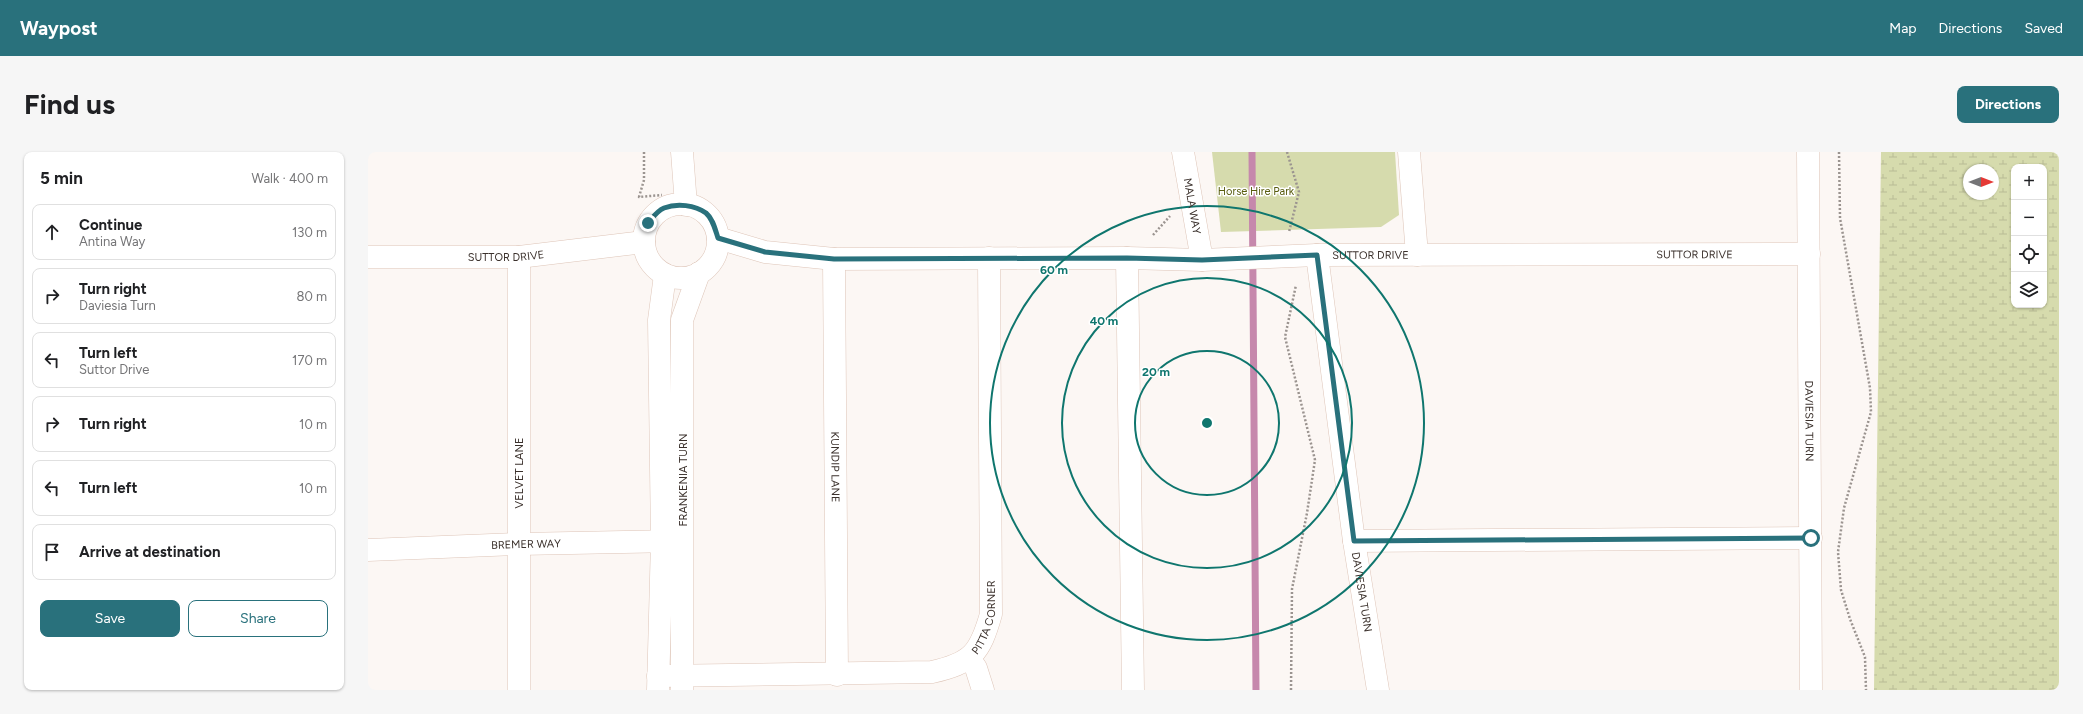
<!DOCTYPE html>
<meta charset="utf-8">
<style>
:root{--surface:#fff;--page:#f6f6f6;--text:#202124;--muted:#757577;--line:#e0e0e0;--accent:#29717c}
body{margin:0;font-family:Figtree,sans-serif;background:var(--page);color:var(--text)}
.controls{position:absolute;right:12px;top:12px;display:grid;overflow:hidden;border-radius:8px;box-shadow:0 1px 3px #0004}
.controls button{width:36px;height:36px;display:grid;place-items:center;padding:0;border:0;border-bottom:1px solid var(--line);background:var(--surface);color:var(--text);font:20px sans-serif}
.compass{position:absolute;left:1595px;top:12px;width:36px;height:36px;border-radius:50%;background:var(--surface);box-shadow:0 1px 3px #0004;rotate:90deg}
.stop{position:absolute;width:12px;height:12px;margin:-9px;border:3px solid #29717c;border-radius:50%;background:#fff}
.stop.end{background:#29717c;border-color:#fff;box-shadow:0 1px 4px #0008}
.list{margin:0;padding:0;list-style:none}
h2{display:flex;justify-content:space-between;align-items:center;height:52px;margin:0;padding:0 16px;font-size:17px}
h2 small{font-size:13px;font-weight:400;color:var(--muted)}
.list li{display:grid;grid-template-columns:26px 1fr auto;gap:12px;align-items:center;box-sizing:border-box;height:56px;margin:0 8px 8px;padding:0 8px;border:1px solid var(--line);border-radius:8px}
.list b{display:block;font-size:15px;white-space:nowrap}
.list p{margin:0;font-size:13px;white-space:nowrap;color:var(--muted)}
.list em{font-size:13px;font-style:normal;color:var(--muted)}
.actions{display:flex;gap:8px;padding:12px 16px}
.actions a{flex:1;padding:9px 0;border:1px solid var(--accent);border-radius:8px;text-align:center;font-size:14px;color:var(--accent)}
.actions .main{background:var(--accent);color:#fff}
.icon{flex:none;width:22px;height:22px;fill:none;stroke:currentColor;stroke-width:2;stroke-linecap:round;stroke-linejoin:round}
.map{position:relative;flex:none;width:1691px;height:538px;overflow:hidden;border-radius:8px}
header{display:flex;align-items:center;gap:24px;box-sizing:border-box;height:56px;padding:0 20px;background:var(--accent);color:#fff}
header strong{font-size:19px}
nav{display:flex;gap:22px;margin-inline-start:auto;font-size:14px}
.intro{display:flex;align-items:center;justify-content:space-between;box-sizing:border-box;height:96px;padding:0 24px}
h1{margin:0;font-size:28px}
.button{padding:10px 18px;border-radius:8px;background:var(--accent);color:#fff;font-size:14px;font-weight:700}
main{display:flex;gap:24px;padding:0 24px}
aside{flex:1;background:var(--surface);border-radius:8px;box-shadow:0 1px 3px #0004}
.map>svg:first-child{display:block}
</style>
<header>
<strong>Waypost</strong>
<nav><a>Map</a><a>Directions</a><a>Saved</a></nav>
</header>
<div class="intro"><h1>Find us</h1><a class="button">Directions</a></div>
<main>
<aside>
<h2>5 min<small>Walk · 400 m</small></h2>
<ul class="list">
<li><svg class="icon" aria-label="ahead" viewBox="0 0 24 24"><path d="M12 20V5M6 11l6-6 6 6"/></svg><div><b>Continue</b><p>Antina Way</p></div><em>130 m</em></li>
<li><svg class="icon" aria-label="right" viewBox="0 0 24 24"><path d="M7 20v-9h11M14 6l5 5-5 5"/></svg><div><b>Turn right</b><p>Daviesia Turn</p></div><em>80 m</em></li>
<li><svg class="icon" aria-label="left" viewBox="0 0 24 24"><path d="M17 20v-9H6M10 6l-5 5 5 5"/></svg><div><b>Turn left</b><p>Suttor Drive</p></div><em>170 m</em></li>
<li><svg class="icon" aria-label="right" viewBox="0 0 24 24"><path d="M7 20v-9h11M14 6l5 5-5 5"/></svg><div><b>Turn right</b></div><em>10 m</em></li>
<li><svg class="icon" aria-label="left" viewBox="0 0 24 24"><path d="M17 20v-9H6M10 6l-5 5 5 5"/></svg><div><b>Turn left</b></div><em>10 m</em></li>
<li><svg class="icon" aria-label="arrive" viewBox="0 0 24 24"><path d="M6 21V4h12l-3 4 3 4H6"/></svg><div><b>Arrive at destination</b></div></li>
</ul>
<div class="actions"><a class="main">Save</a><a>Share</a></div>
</aside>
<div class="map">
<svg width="1691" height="538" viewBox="0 0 1691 538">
<defs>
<pattern id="wetland-marsh" width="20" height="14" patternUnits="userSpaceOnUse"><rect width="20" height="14" fill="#d6dbad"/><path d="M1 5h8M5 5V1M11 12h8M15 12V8" fill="none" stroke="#b9bc95"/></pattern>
</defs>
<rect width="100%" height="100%" fill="#fcf7f4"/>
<polygon fill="#d6dbad" points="844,0 1027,0 1031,63 1013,75 853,80"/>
<path fill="url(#wetland-marsh)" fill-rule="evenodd" d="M1513,0H1691V538H1506ZM1646,15H1676V153H1646ZM1601,18H1625V42H1601Z"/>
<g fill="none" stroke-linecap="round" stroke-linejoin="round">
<polyline stroke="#c688ac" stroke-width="7" points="884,0 888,538"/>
<defs>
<g id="minor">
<polyline points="314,0 318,53"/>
<path id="s1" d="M815,0L834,108"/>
<polyline points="1041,0 1049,103"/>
<path id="s2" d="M1440,0L1443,538"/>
<circle cx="313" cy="89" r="37"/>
<path id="s3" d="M350,86L397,100L466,107L759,106L834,108L949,103L1441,102"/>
<path id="s4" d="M949,103L986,389L1010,538"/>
<path id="s5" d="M0,105H151L276,90"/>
<polyline points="151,105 151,538"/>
<polyline points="759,106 765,538"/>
<path id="s6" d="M466,107L469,523"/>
<polyline points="986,389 1443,386"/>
<path id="s7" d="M0,398L151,392L308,389"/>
<polyline points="601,506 608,516 615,538"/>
<path id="s8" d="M290,524L564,520C604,511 612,501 623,462L621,106"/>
<polyline points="290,538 294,389 291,168 297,123"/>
<polyline points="314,538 314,168 331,121"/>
</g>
</defs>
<use href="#minor" stroke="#dec5b8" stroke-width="23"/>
<g stroke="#9b9490" stroke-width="2.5" stroke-dasharray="2 2" stroke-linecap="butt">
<polyline points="276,0 276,28 271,45 294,43"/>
<polyline points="919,0 931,40 921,80"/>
<polyline points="1471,0 1472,66 1502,236 1503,260 1476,356 1470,400 1473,438 1482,467 1497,505 1498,538"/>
<polyline points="785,83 802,64"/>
<polyline points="923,538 924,437 939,361 947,308 917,185 928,133"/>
</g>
<use href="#minor" stroke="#fff" stroke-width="22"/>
</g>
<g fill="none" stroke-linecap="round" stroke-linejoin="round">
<path stroke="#29717c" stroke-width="5" d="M280,71C285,65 289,59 296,56C309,51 327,53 338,61C345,67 347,77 350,86L397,100L466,107L759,106L834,108L949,103L986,389L1443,386"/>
</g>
<g fill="none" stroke="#0f766e" stroke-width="2">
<circle cx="839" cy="271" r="72"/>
<circle cx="839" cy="271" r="145"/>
<circle cx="839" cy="271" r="217"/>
</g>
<g text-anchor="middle" stroke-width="3" stroke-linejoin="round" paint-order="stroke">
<g font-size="11" fill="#585c0e" stroke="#fff">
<text x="888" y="43">Horse Hire Park</text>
</g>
<g font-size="11" fill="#3b312c" stroke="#fff">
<text dy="4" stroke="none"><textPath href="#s1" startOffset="55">MALA WAY</textPath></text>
<text dy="4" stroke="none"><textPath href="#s3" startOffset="979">SUTTOR DRIVE</textPath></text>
<text dy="4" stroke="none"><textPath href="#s5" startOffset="138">SUTTOR DRIVE</textPath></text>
<text dy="4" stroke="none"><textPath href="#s3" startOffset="655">SUTTOR DRIVE</textPath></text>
<text dy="4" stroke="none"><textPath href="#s2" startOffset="269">DAVIESIA TURN</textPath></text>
<text dy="4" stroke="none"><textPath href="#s6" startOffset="208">KUNDIP LANE</textPath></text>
<text transform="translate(151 321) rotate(-90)" y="4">VELVET LANE</text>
<text transform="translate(315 328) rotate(-90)" y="4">FRANKENIA TURN</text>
<text dy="4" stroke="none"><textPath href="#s7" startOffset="158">BREMER WAY</textPath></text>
<text dy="4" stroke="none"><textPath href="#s4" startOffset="340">DAVIESIA TURN</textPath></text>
<text dy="4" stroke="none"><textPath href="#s8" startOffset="359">PITTA CORNER</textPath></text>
</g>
</g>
<circle cx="839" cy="271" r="6" fill="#0f766e" stroke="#fff" stroke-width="2"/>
<g font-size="12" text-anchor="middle" font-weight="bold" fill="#0f766e" stroke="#fff" stroke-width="3" stroke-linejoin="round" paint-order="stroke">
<text x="686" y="122">60 m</text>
<text x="736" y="173">40 m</text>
<text x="788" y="224">20 m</text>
</g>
</svg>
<div class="controls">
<button>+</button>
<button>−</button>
<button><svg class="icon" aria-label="locate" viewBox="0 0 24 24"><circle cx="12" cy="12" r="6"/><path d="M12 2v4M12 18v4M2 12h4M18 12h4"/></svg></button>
<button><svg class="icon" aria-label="layers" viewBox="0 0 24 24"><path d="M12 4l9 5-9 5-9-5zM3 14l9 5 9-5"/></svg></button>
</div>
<svg class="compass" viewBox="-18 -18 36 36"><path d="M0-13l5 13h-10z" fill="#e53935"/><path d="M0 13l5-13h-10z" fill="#757577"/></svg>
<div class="stop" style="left:1443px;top:386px"></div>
<div class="stop end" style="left:280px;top:71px"></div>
</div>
</main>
